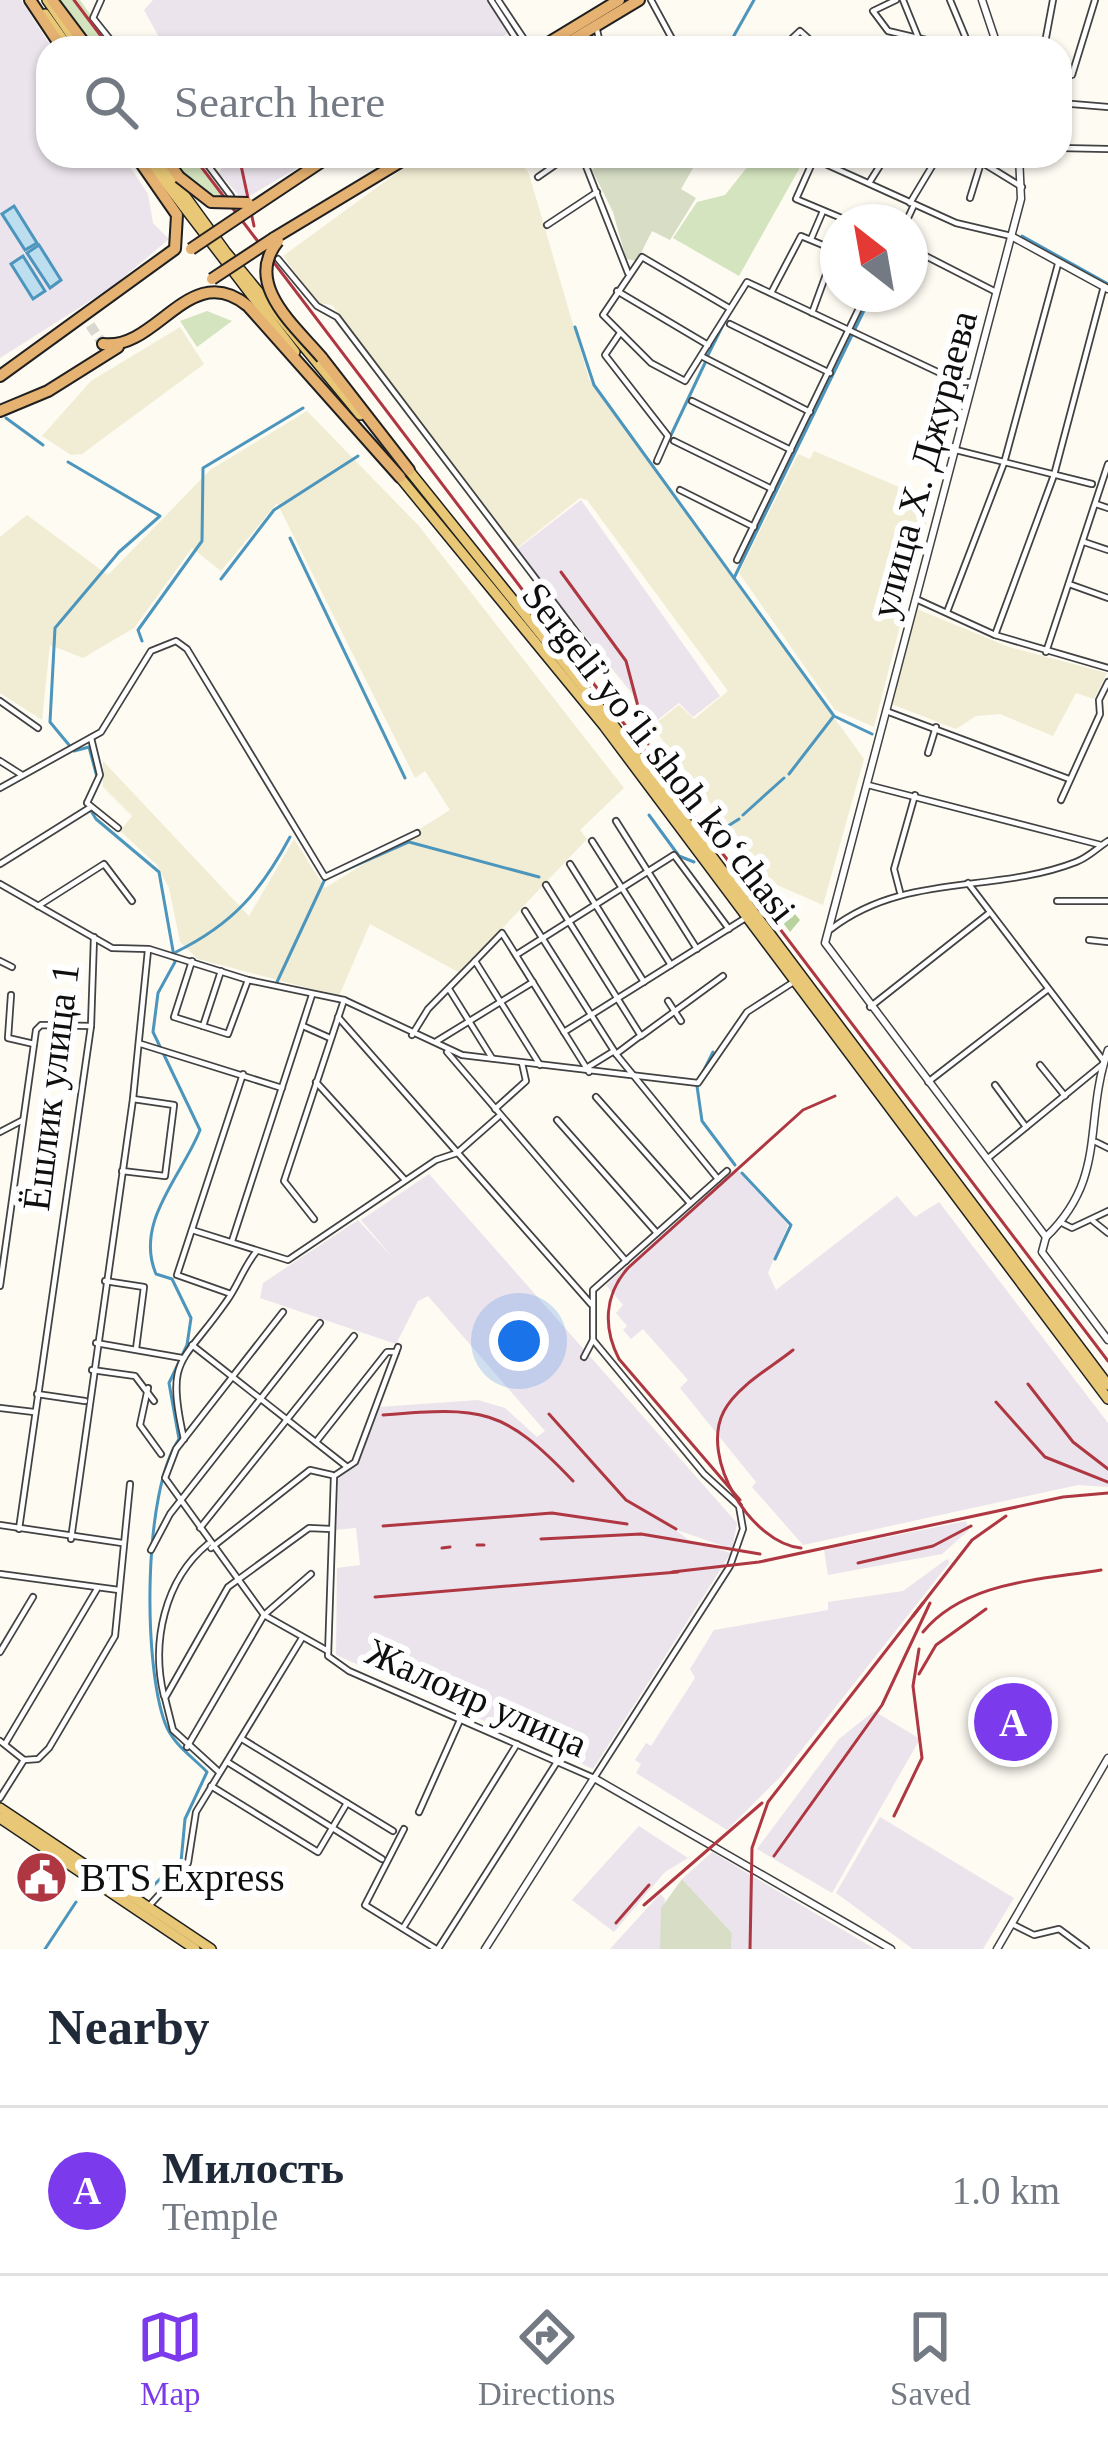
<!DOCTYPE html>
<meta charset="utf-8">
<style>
:root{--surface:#fff;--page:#f6f6f7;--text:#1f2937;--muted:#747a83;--line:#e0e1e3;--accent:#7c3aed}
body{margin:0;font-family:"Times New Roman",serif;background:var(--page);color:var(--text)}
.compass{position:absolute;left:820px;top:204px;width:108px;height:108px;border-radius:50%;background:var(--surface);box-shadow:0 3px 9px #0004;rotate:329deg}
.you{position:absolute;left:519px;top:1341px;width:42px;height:42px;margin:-30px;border:9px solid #fff;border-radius:50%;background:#1a73e8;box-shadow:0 0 0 18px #1a73e833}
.badge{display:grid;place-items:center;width:78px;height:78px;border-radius:50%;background:var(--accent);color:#fff;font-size:39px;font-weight:700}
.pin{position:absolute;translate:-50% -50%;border:6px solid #fff;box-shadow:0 3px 12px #0006}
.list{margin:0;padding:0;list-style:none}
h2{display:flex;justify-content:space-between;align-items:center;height:156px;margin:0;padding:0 48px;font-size:51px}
h2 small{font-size:39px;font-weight:400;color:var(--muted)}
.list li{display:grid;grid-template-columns:78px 1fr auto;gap:36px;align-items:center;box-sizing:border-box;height:168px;padding:0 48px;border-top:3px solid var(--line)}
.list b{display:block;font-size:45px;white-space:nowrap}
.list p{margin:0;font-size:39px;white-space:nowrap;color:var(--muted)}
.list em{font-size:39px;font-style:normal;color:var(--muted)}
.icon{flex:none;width:66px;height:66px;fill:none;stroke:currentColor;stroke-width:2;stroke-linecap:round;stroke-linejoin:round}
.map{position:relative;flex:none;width:1108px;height:1949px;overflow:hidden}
.search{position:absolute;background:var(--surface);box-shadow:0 3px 9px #0004;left:36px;right:36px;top:36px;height:132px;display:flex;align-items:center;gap:30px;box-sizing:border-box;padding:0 42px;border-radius:36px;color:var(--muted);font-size:45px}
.sheet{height:324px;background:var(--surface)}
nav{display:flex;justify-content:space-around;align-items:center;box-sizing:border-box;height:168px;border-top:3px solid var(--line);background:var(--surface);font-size:33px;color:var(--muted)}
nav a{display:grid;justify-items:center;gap:6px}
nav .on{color:var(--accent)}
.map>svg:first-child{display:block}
</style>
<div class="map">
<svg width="1108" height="1949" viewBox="0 0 1108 1949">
<rect width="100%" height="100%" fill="#fdfbf2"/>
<g fill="#ebe4ec">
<polygon points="0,0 21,0 52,48 48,48 48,156 123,156 148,194 153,223 169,239 112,287 0,358"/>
<polygon points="153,0 487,0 508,33 482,48 165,48 144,10"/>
<polygon points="228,156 317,156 243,200 219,173"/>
<polygon points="581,500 720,696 693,717 679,703 651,725 639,702 516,550"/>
<polygon points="736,1168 788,1225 768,1273 776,1290 897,1196 915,1217 939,1202 1108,1423 1108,1487 1078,1485 803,1545 752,1487 756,1482 680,1388 688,1380 643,1329 631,1339 623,1330 627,1326 616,1313 623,1305 606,1285"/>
<polygon points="429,1174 737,1523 732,1549 674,1529 689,1540 731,1553 593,1769 336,1655 337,1568 360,1565 356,1528 333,1530 337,1475 357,1464 379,1407 478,1400 505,1408 537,1437 545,1431 428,1296 418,1301 396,1344 260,1298 263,1283 358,1220 393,1258 361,1220"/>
<polygon points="966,1521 969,1530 942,1554 828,1575 824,1550"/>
<polygon points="947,1559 950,1562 781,1776 727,1830 636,1773 641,1764 635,1760 646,1743 651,1746 695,1678 690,1669 714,1630 828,1610 828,1602 903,1591"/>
<polygon points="874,1711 920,1739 832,1893 757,1849 839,1739"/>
<polygon points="880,1817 1014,1898 983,1949 913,1949 836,1893"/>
<polygon points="639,1826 688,1858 665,1872 614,1932 572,1900"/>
<polygon points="712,1852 875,1949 731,1949 732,1933 682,1879"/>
<polygon points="660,1894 665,1899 660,1949 610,1949"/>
</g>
<g fill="#f1edd4">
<polygon points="420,156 515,156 529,174 589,379 864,759 823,905 770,882 652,726 679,705 694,719 728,691 587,500 580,498 516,549 332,305 317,303 283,256"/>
<polygon points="180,327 204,364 82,454 71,455 42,436 91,381"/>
<polygon points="307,411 419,526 624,788 580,830 587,839 460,973 370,924 339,996 198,959 180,942 169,888 157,865 120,831 132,816 103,787 103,761 249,916 294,839 325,888 450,810 425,771 415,778 277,503 221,571 192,548 134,628 83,658 50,645 42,720 0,693 0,537 27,515 108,575 210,470"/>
<polygon points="814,451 932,501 874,727 835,710 739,573 798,454 810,459"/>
<polygon points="917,609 1009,647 1107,673 1094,699 1076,693 1053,736 1000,714 976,716 956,729 891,704"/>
</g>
<g fill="#d4e4bf">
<polygon points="58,0 80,0 114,48 93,48"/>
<path d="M169,156H196L225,201C198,195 184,178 169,156Z"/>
<polygon points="756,156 788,156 803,162 739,276 673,238 697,202 725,195"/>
<polygon points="207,311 232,321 197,347 180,321"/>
</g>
<polygon fill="#b9d3a0" points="779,895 800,920 790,932 768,903"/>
<g fill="#d7dec5">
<polygon points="610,156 700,156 681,189 696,198 670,240 652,231 637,261 626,259 613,212 592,170"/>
<polygon points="682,1879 732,1933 731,1949 660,1949 661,1908"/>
</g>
<g fill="#bcdeef" stroke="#4c95bd" stroke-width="3">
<polygon points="14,206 37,243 25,250 2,214"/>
<polygon points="39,245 61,280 50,288 27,253"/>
<polygon points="23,256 45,291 33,299 11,264"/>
</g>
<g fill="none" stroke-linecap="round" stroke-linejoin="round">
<g stroke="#4c95bd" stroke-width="3">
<polyline points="727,48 754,0"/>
<polyline points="1022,236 1108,284"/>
<polyline points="575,327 594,385 834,716 872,734"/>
<polyline points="707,357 724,323"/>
<polyline points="6,418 43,445"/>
<polyline points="671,435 705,363"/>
<polyline points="68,462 160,516 119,552 55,628 50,722 74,751 89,747 97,777"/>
<polyline points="290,538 405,778"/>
<polyline points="734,578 872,294"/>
<polyline points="221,579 274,510 358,456"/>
<polyline points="142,641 138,630 202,541 203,468 303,408"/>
<polyline points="789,774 833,717"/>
<path d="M85,801L96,819L159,872L175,962L158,993L153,1032L200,1130C182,1176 134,1222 156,1274L172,1279L191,1318L187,1345L169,1383L179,1439C143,1491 143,1663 165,1723C173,1745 193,1757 207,1772L185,1819L181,1862L173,1870"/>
<polyline points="649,815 679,856 694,862"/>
<polyline points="743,815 784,778"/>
<polyline points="717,833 739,819"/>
<path d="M176,952C233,924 261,891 290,837"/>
<polyline points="277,982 325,879 409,842 539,877"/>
<polyline points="703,1072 713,1052"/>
<polyline points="697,1086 702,1121 735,1165"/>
<polyline points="742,1173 791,1225 775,1259"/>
<polyline points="144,1895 165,1874"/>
<polyline points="45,1949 76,1902"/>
</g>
<polyline stroke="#d9d8d0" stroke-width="10" stroke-dasharray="10 5" stroke-linecap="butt" points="90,325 103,344"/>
<defs>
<g id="minor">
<polyline points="101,0 93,18 117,48"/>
<polyline points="491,0 522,48"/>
<polyline points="498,0 530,48"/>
<polyline points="651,0 677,48"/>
<polyline points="896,0 873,11 888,31 960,48"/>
<polyline points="903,0 918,37"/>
<polyline points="950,0 970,48"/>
<polyline points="597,30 601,48"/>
<polyline points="782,48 800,31 819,48"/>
<polyline points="1044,48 1053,0"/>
<polyline points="1060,73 1072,75 1095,0"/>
<polyline points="1060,103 1108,107"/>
<polyline points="1060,148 1108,149"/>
<polyline points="201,156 231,196"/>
<polyline points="582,156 628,273"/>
<polyline points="808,156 956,223 1011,236"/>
<polyline points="813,161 796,199 851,222"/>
<polyline points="983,163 1022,187"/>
<polyline points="538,177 568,156"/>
<polyline points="869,183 886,156"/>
<polyline points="970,198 983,156"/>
<polyline points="910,203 937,158"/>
<polyline points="906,222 914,205"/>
<polyline points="547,225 597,192"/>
<polyline points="811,239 823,211"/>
<polyline points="910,248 996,292"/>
<polyline points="278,259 317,306 337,317 605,670"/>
<polyline points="617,291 708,345"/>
<polyline points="771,293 801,236 835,250 812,313"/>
<polyline points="729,308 642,257 603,315 651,363 685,381 747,282 959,382 972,382"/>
<polyline points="730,324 830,373"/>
<polyline points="620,333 605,355 668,436 657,461"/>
<polyline points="703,357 810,412"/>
<polyline points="692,401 791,450"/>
<polyline points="674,441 772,489"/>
<polyline points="956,450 1092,484"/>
<polyline points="680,490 754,527"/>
<polyline points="1096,504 1108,508"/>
<polyline points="1084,542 1108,550"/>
<polyline points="737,560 866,294"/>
<polyline points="1069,584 1108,598"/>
<polyline points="916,599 995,635 1108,668"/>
<polyline points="947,612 1004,463 1058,264"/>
<polyline points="995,635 1054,475 1104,286"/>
<polyline points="1046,652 1108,464"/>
<polyline points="0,701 38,728"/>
<polyline points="886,711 1069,779"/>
<polyline points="91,738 100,775 87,803 118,828"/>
<polyline points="928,753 936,727"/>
<polyline points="0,761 22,775"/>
<polyline points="868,785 1101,845"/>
<polyline points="0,788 101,732 151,651 176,641 187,649 325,877 417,833"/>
<polyline points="1061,800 1100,714 1099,700 1108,682"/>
<polyline points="616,821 697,949"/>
<polyline points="592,841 671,965"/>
<polyline points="0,864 91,807"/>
<polyline points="570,864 644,982"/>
<polyline points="968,883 1103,1060"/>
<polyline points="0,884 112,948 149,949 248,980 344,1000 462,1055 698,1083 747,1012 795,981"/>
<polyline points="546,885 641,1036 723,976"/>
<polyline points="900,892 894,869 915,795"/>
<polyline points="1057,901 1108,901"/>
<polyline points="38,906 104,864 132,901"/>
<polyline points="525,911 616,1054 718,1179"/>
<path d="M831,929C905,872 994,894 1076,862C1089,857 1097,848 1108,841"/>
<polyline points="1089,940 1108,942"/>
<polyline points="516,955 674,855 729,929"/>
<polyline points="0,961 12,967"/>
<polyline points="192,961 174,1017 228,1034 248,980"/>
<polyline points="475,961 502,933 589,1072"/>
<polyline points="449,989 492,1058"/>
<polyline points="11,995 8,1038 34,1044"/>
<polyline points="668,1001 681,1021"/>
<polyline points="870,1007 988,914"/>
<polyline points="338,1017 591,1304"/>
<polyline points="203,1026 221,971"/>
<polyline points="303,1026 330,1038"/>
<polyline points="564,1032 747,917"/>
<polyline points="412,1035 428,1009 475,961 540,1065"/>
<polyline points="437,1041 533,982"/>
<polyline points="141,1044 282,1088"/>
<polyline points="447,1052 626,1261"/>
<polyline points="616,1054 640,1036"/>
<polyline points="1040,1065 1065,1096"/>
<polyline points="588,1067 614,1051"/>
<polyline points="316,1082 405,1180"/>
<polyline points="928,1082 1047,990"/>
<polyline points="995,1085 1026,1127"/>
<polyline points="596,1097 690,1203"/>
<polyline points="495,1109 526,1081 522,1063"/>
<polyline points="557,1120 657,1233"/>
<polyline points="0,1132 23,1120"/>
<polyline points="1096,1142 1108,1148"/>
<polyline points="987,1159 1103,1064"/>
<polyline points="122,1171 165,1176 174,1105 133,1099"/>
<polyline points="314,1219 284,1181 344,1000"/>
<polyline points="1093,1221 1108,1233"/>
<polyline points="1062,1223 1072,1228 1108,1211"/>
<polyline points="192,1230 288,1260 436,1160 457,1153 498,1117"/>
<polyline points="232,1241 312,995"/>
<polyline points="105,1281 144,1287 136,1349"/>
<polyline points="0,1286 36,1030 41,1025 91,1026"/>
<polyline points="231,1294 177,1275 243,1074"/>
<polyline points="283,1312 176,1449 165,1478 264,1615 328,1651"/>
<polyline points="96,1343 182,1358"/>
<polyline points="192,1345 346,1466"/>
<polyline points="398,1347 355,1462 334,1476 328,1656 349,1671 594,1778 730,1566 743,1529 739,1506 704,1474 593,1340"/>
<polyline points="584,1357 593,1340 593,1290 727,1171"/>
<polyline points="92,1370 135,1376 154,1401"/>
<polyline points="148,1388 140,1425 161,1454"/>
<polyline points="37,1394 85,1401"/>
<polyline points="0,1408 34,1412"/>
<path d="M184,1439C165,1356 182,1365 226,1302C238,1286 243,1268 256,1252"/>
<polyline points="316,1442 387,1352 396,1352"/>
<polyline points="0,1525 122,1543"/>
<polyline points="200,1528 354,1336"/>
<polyline points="19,1529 91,1026 94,937"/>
<polyline points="71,1539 133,1099 148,950"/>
<polyline points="211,1548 310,1470 332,1475"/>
<polyline points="151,1550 170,1514 320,1323"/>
<polyline points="0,1574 119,1590"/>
<polyline points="0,1652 33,1597"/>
<path d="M164,1696C151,1643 164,1580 208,1544"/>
<polyline points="242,1739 393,1831"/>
<polyline points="0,1741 24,1760"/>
<polyline points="5,1744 97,1589"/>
<polyline points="187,1747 264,1615 311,1574"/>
<polyline points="229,1763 382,1859"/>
<polyline points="219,1772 173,1730 165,1698 228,1587 309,1528 331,1529"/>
<polyline points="211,1786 318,1852 347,1803"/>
<polyline points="0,1798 24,1760 38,1759 49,1748 115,1636 130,1484"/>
<polyline points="419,1812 461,1718"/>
<polyline points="404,1829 365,1905 436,1949"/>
<polyline points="148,1907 188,1863 196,1812 302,1638"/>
<polyline points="1012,1924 1034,1935 1059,1929 1086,1949"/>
<polyline points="403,1928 517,1744"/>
<polyline points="438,1949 557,1762"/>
</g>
<g id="tertiary">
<polyline points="982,0 998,48"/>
<polyline points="1019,156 1021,199 825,943 1046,1237"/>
<polyline points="1011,236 1108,289"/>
<path d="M1046,1237C1108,1177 1083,1123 1108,1050"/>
<polyline points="1046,1237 1042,1252 1108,1340"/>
<polyline points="485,1949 594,1778 891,1949"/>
<polyline points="997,1949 1108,1758"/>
</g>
<g id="primary">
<polyline points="47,0 80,48"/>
<polyline points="45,14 69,48"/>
<polyline points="145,156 295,352"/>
<polyline points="156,156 225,251 360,415"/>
<polyline points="407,468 612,723 1108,1385"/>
<polyline points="398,475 604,726 1108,1399"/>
<polyline points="0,1808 211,1949"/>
<polyline points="0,1818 195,1949"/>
</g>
<g id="trunk">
<polyline points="30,0 62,48"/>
<polyline points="52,0 88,48"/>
<polyline points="540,48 619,0"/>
<polyline points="559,48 639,0"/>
<polyline points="164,156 179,177"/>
<polyline points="252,208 330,156"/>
<polyline points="274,238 410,156"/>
<path d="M103,344C157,351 190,258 248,306L400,477"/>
<polyline points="322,358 409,470"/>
<polyline points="0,376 175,249 177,215 136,156"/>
<polyline points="0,411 48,391 118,347"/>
</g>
</defs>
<use href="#minor" stroke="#424242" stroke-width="8"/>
<use href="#tertiary" stroke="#424242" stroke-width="9"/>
<use href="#primary" stroke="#202020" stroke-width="12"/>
<use href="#trunk" stroke="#202020" stroke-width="14"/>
<use href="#minor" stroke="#fff" stroke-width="4.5"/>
<use href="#tertiary" stroke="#fff" stroke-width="6"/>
<use href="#primary" stroke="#e8c877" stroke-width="9"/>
<use href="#trunk" stroke="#e6b271" stroke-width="10"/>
<g stroke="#ae3742" stroke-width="3">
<polyline points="74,0 110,48"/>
<polyline points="193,156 1108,1361"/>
<polyline points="239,156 254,226"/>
<polyline points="561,572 626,661 648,744"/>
<path d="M793,1350C772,1367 737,1386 724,1411C699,1458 751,1543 801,1548"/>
<polyline points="1028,1384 1073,1442 1108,1469"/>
<polyline points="996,1402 1045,1457 1108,1482"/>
<polyline points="549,1414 626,1500 676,1529"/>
<path d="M383,1415C482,1407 503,1407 573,1481"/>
<path d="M740,1500L619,1359C603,1328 604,1295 628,1268L803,1110L835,1096"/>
<polyline points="383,1526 552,1513 627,1524"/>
<polyline points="541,1539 641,1534 760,1554"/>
<polyline points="477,1545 484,1545"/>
<polyline points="442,1548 450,1547"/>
<polyline points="858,1563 933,1546 971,1526"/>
<polyline points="672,1572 759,1562 1063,1497 1108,1493"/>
<polyline points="375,1597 678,1572"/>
<polyline points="913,1616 972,1540 1006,1516"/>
<path d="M923,1632C965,1581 1041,1580 1101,1570"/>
<polyline points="919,1674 936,1645 986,1609"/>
<polyline points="894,1816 922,1758 913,1686 919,1649"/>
<polyline points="774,1856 882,1705 930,1603"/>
<polyline points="644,1905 762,1803"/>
<polyline points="616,1923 649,1885"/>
<polyline points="750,1949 752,1848 768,1802 923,1603"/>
</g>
<defs>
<g id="trunk-bridge">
<polyline points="179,177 211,202 248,203"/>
<path d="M278,241C243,284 295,326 322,358"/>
<polyline points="191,249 252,208"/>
<polyline points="212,279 274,238"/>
</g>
</defs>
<use href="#trunk-bridge" stroke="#202020" stroke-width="14" stroke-linecap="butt"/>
<use href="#trunk-bridge" stroke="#e6b271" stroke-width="10"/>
</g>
<defs>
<symbol id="civic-disc" viewBox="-11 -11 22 22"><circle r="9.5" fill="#ae3742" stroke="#fff"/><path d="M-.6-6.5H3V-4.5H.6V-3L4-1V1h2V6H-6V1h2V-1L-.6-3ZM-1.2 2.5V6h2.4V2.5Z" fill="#fff"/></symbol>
</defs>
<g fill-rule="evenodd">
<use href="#civic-disc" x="12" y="1848" width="59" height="59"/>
</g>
<g text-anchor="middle" stroke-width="12" stroke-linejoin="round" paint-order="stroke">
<g font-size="39" fill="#0f0f0f" stroke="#fff">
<text transform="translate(923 464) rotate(-75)" y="14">улица Х. Джураева</text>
<text transform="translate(660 752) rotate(52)" y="14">Sergeli yo‘li shoh ko‘chasi</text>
<text transform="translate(50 1087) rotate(-83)" y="14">Ёшлик улица 1</text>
<text transform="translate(477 1697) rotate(24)" y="14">Жалоир улица</text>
</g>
<g font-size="39" fill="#0f0f0f" stroke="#fff" text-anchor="start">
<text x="80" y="1891">BTS Express</text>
</g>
</g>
</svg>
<svg class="compass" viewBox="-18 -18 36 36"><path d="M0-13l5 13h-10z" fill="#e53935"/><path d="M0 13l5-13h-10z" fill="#747a83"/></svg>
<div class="you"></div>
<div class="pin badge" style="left:1013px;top:1722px">A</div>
<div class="search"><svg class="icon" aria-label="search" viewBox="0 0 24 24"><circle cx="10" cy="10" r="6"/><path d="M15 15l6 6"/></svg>Search here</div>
</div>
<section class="sheet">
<h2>Nearby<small></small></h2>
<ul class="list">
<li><span class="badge">A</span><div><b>Милость</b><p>Temple</p></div><em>1.0 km</em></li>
</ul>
</section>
<nav>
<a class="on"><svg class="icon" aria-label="map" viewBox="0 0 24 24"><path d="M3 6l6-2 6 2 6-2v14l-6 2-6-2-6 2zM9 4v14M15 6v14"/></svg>Map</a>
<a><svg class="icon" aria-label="directions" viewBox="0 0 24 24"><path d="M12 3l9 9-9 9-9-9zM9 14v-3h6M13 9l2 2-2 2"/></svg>Directions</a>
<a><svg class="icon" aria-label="saved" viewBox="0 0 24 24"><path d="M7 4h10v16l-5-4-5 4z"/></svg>Saved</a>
</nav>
